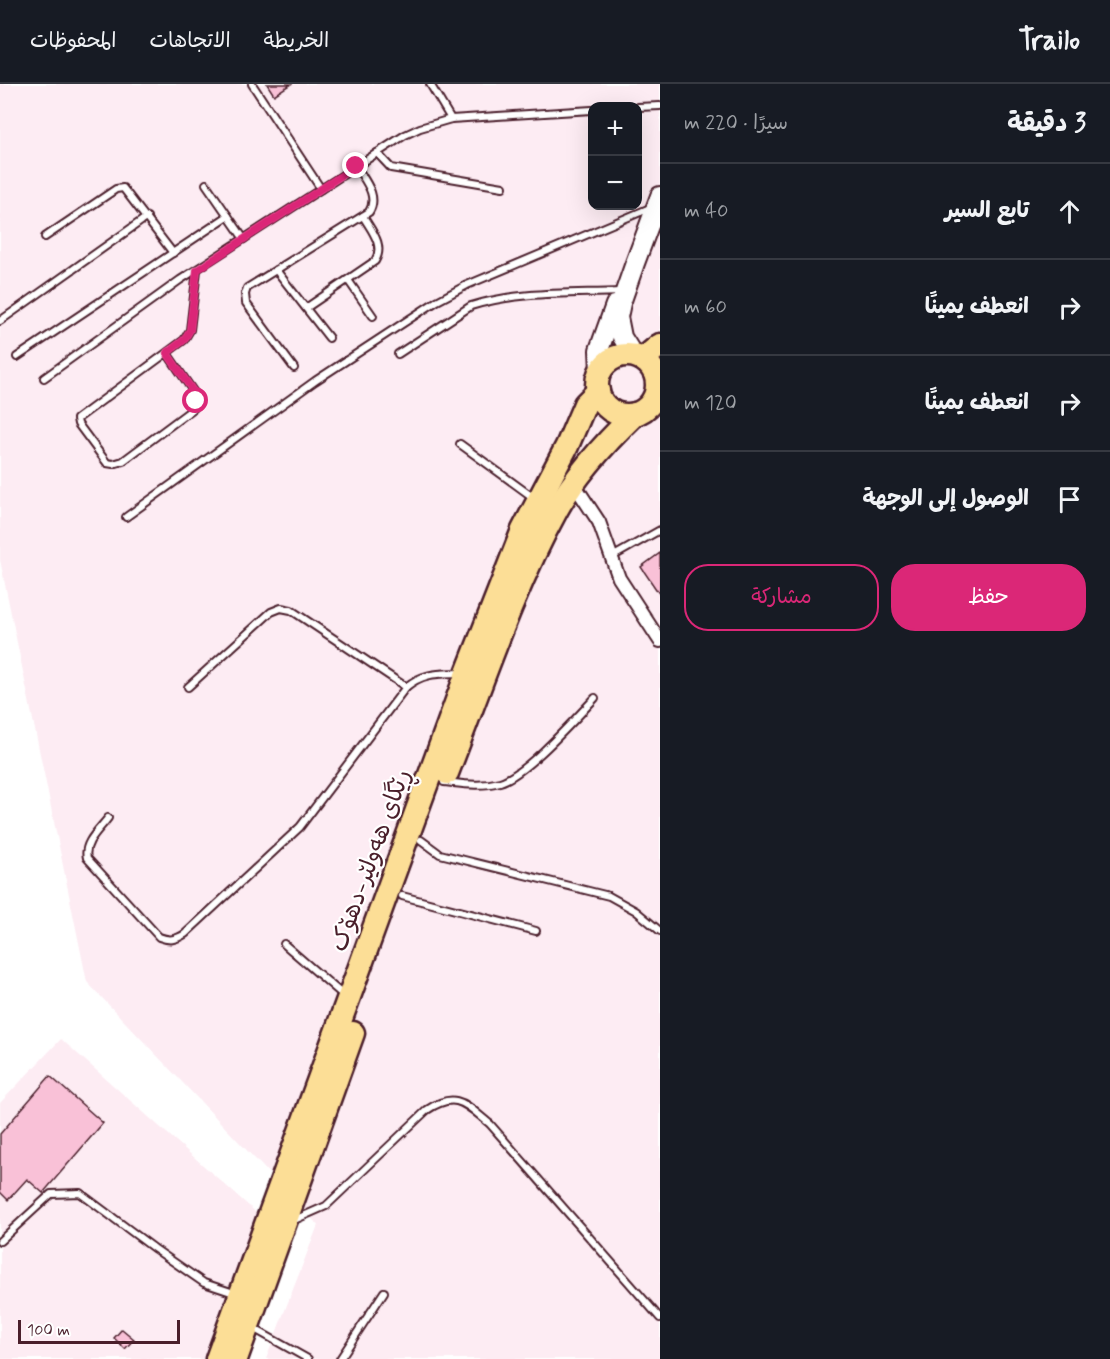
<!DOCTYPE html>
<html lang="ar">
<meta charset="utf-8">
<style>
:root{--surface:#171b24;--page:#242831;--text:#f1f3f6;--muted:#9ea1a6;--line:#363941;--accent:#db2777}
body{margin:0;font-family:Mynerve,"Playpen Sans Arabic",sans-serif;background:var(--page);color:var(--text);direction:rtl}
.controls{position:absolute;right:18px;top:18px;display:grid;overflow:hidden;border-radius:12px;box-shadow:0 6px 24px #0002}
.controls button{width:54px;height:54px;display:grid;place-items:center;padding:0;border:0;border-bottom:2px solid var(--line);background:var(--surface);color:var(--text);font:30px sans-serif}
.scale{position:absolute;left:18px;bottom:15px;width:162px;box-sizing:border-box;padding-left:6px;border:3px solid #4a1f2b;border-top:0;font-size:16px;line-height:21px;white-space:nowrap;color:#4a1f2b;-webkit-text-stroke:4px #fff;paint-order:stroke}
.stop{position:absolute;width:18px;height:18px;margin:-14px;border:4px solid #db2777;border-radius:50%;background:#fff}
.stop.end{background:#db2777;border-color:#fff;box-shadow:0 2px 6px #0008}
.list{margin:0;padding:0;list-style:none}
h2{display:flex;justify-content:space-between;align-items:center;height:78px;margin:0;padding:0 24px;font-size:26px}
h2 small{font-size:20px;font-weight:400;color:var(--muted)}
.list li{display:grid;grid-template-columns:39px 1fr auto;gap:18px;align-items:center;box-sizing:border-box;height:96px;padding:0 24px;border-top:2px solid var(--line)}
.list b{display:block;font-size:22px;white-space:nowrap}
.list em{font-size:20px;font-style:normal;color:var(--muted)}
.actions{display:flex;gap:12px;padding:18px 24px}
.actions a{flex:1;padding:14px 0;border:2px solid var(--accent);border-radius:24px;text-align:center;font-size:21px;color:var(--accent)}
.actions .main{background:var(--accent);color:#fff}
.icon{flex:none;width:33px;height:33px;fill:none;stroke:currentColor;stroke-width:2;stroke-linecap:round;stroke-linejoin:round}
.map{position:relative;flex:none;width:660px;height:1275px;overflow:hidden;direction:ltr}
header{display:flex;align-items:center;gap:36px;box-sizing:border-box;height:84px;padding:0 30px;background:var(--surface);border-bottom:2px solid var(--line)}
header strong{font-size:28px}
nav{display:flex;gap:33px;margin-inline-start:auto;font-size:21px}
main{display:flex}
aside{flex:1;background:var(--surface)}
.map>svg:first-child{display:block}
</style>
<header>
<strong>Trailo</strong>
<nav><a>الخريطة</a><a>الاتجاهات</a><a>المحفوظات</a></nav>
</header>
<main>
<aside>
<h2>3 دقيقة<small>سيرًا · 220 m</small></h2>
<ul class="list">
<li><svg class="icon" aria-label="ahead" viewBox="0 0 24 24"><path d="M12 20V5M6 11l6-6 6 6"/></svg><div><b>تابع السير</b></div><em>40 m</em></li>
<li><svg class="icon" aria-label="right" viewBox="0 0 24 24"><path d="M7 20v-9h11M14 6l5 5-5 5"/></svg><div><b>انعطف يمينًا</b></div><em>60 m</em></li>
<li><svg class="icon" aria-label="right" viewBox="0 0 24 24"><path d="M7 20v-9h11M14 6l5 5-5 5"/></svg><div><b>انعطف يمينًا</b></div><em>120 m</em></li>
<li><svg class="icon" aria-label="arrive" viewBox="0 0 24 24"><path d="M6 21V4h12l-3 4 3 4H6"/></svg><div><b>الوصول إلى الوجهة</b></div></li>
</ul>
<div class="actions"><a class="main">حفظ</a><a>مشاركة</a></div>
</aside>
<div class="map">
<svg width="660" height="1275" viewBox="0 0 660 1275">
<rect width="100%" height="100%" fill="#fff"/>
<filter id="ink" filterUnits="userSpaceOnUse"><feTurbulence type="fractalNoise" baseFrequency=".0167" numOctaves="2"/><feDisplacementMap in="SourceGraphic" scale="12" xChannelSelector="R" yChannelSelector="G"/><feConvolveMatrix kernelMatrix="1 2 1 2 8 2 1 2 1" color-interpolation-filters="sRGB"/></filter>
<g filter="url(#ink)">
<g fill="#fdecf3" fill-rule="evenodd">
<path d="M0,0H660V1275H266L318,1141L87,898L0,476ZM592,22H638V122H592Z"/>
<polygon points="61,955 268,1139 219,1275 0,1275 0,1019"/>
</g>
<g fill="#f9c1d7" stroke="#4a1f2b" stroke-width="1.5">
<polygon points="267,0 291,0 274,11"/>
<polygon points="660,469 660,511 641,483"/>
<polygon points="50,992 103,1039 43,1109 27,1095 8,1116 0,1108 0,1050"/>
<polygon points="122,1245 134,1255 125,1265 114,1254"/>
</g>
<g fill="none" stroke-linecap="round" stroke-linejoin="round">
<defs>
<g id="lane">
<polyline points="252,0 321,105"/>
<polyline points="430,0 451,35"/>
<polyline points="638,23 660,22"/>
<polyline points="377,69 391,84 503,103"/>
<polyline points="206,100 244,155"/>
<polyline points="45,153 116,105 123,104 173,169"/>
<polyline points="276,186 329,254"/>
<polyline points="348,196 373,232"/>
<path d="M306,224L375,177C385,161 371,146 363,132"/>
<polyline points="0,237 147,133"/>
<polyline points="167,269 195,310 196,317 194,324 123,377 113,380 107,379 78,340 77,335 184,256 190,246 197,186"/>
<path d="M398,270L471,222C518,207 572,210 620,208"/>
<polyline points="17,273 228,132"/>
<path d="M294,284L246,219L245,210L247,204L369,128C379,112 365,97 356,82"/>
<polyline points="44,294 180,196 405,51 420,44 451,35 592,26"/>
<polyline points="460,360 534,414"/>
<polyline points="126,433 315,297 437,217 467,201 650,124"/>
<polyline points="612,473 660,446"/>
<polyline points="188,603 271,528 281,524 291,526 406,603"/>
<path d="M444,698C463,700 481,703 500,698C525,691 575,635 595,614"/>
<path d="M108,734C99,746 83,759 87,774L159,853C170,857 175,856 185,850L300,743L406,603C424,588 439,590 461,589"/>
<polyline points="421,756 440,770 609,812 636,827 660,847"/>
<polyline points="402,812 536,847"/>
<polyline points="284,860 343,911"/>
<path d="M292,1137L326,1122L427,1026C457,1006 466,1021 490,1040L660,1234"/>
<polyline points="0,1157 51,1110 80,1109 155,1165 204,1199 237,1210"/>
<polyline points="251,1243 308,1275"/>
<polyline points="340,1275 384,1208"/>
</g>
<polyline id="street" points="574,400 599,438 619,494 660,557"/>
<g id="secondary">
<polyline points="634,272 622,253 618,233 621,219 635,179 660,112"/>
<polyline points="600,287 599,266 615,221"/>
</g>
<g id="highway">
<circle cx="627" cy="301" r="30"/>
<polyline points="643,275 660,261"/>
<path d="M447,689C481,602 512,507 557,425C577,389 606,358 635,330"/>
<polyline points="217,1275 467,589 523,446 567,362 585,320 598,307"/>
<polyline points="236,1275 353,949"/>
</g>
</defs>
<use href="#lane" stroke="#4a1f2b" stroke-width="10"/>
<use href="#street" stroke="#4a1f2b" stroke-width="16"/>
<use href="#secondary" stroke="#4a1f2b" stroke-width="22"/>
<use href="#highway" stroke="#4a1f2b" stroke-width="27"/>
<use href="#lane" stroke="#fff" stroke-width="6"/>
<use href="#street" stroke="#fff" stroke-width="12"/>
<use href="#secondary" stroke="#fff" stroke-width="18"/>
<use href="#highway" stroke="#fcde96" stroke-width="22"/>
</g>
</g>
<g fill="none" stroke-linecap="round" stroke-linejoin="round" filter="url(#ink)">
<polyline stroke="#db2777" stroke-width="8" points="196,317 195,310 167,269 184,256 190,246 197,186 356,82"/>
</g>
<g text-anchor="middle" stroke-width="4.5" stroke-linejoin="round" paint-order="stroke">
<g font-size="24" fill="#4a1f2b" stroke="#fff">
<text transform="translate(370 776) rotate(-70)" y="8">ڕێگای هەولێر-دهۆک</text>
</g>
</g>
</svg>
<div class="controls">
<button>+</button>
<button>−</button>
</div>
<div class="scale">100 m</div>
<div class="stop" style="left:196px;top:317px"></div>
<div class="stop end" style="left:356px;top:82px"></div>
</div>
</main>
